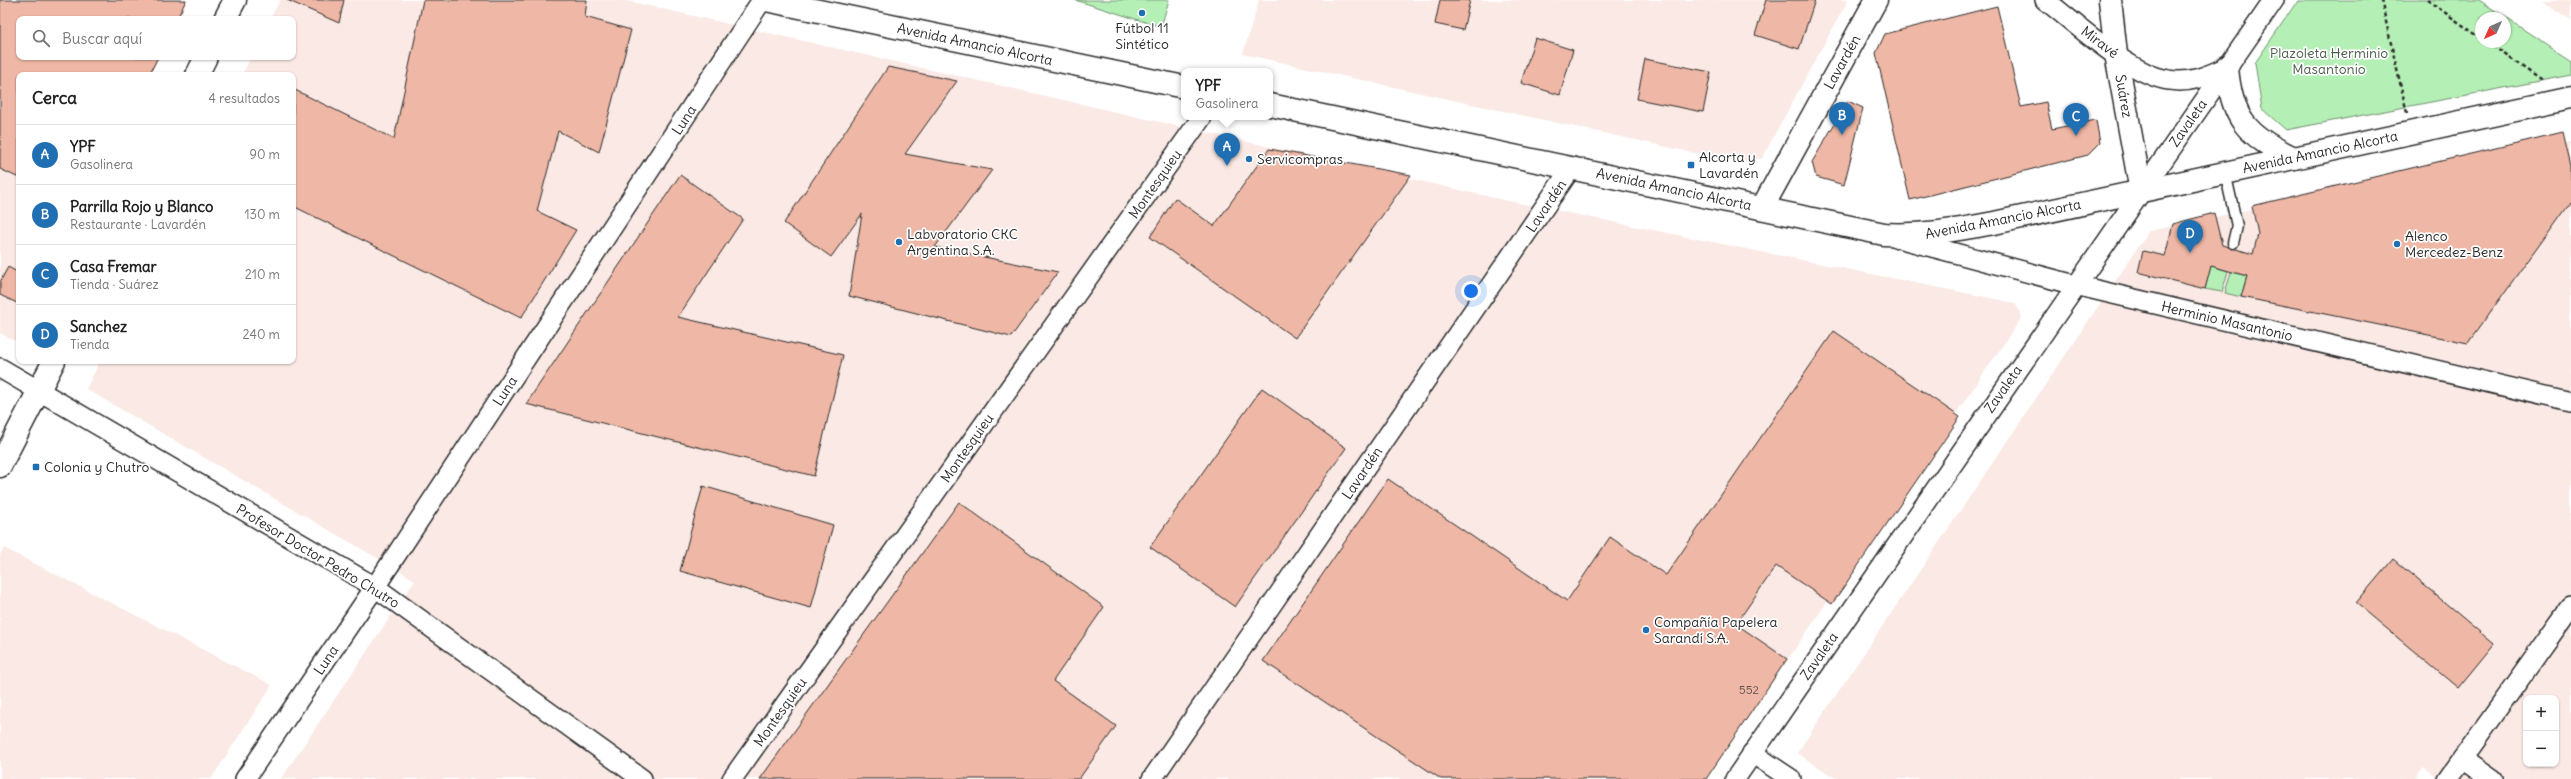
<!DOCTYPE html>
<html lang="es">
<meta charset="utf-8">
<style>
:root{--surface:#fff;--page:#f2f2f2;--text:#222;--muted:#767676;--line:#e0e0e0;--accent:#1f6fb2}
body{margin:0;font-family:Delius,sans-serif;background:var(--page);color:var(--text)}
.controls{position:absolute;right:12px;bottom:12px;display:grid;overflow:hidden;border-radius:8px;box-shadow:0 1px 3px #0004}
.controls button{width:36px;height:36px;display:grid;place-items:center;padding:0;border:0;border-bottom:1px solid var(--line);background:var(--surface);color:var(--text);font:20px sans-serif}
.compass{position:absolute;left:2475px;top:12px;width:36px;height:36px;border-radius:50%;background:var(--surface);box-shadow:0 1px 3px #0004;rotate:225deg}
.you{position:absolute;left:1471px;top:291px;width:14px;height:14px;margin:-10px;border:3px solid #fff;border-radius:50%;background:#1a73e8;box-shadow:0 0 0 6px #1a73e833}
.badge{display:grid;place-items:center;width:26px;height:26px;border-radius:50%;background:var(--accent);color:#fff;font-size:13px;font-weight:700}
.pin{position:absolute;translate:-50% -33px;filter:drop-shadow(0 1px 2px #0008)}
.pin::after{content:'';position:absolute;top:21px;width:14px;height:12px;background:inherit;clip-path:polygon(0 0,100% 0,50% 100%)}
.popup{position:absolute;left:1181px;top:68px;width:92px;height:52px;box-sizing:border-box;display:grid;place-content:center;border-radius:8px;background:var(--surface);filter:drop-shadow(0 1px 3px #0005);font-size:13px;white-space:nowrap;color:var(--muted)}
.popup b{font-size:15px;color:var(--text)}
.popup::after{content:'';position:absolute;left:50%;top:100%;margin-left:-8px;border:8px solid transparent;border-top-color:var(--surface)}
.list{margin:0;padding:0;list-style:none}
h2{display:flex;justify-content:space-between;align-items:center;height:52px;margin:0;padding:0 16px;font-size:17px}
h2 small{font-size:13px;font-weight:400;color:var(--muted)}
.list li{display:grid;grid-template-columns:26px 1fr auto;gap:12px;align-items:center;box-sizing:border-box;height:60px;padding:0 16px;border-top:1px solid var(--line)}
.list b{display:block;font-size:15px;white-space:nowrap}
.list p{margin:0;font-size:13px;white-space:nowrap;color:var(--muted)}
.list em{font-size:13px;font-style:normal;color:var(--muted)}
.icon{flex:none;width:22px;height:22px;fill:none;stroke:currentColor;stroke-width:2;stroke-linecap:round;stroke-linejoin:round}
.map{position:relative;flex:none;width:2571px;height:779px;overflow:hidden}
.search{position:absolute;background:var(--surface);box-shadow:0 1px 3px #0004;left:16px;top:16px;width:280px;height:44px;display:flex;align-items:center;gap:10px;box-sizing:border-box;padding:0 14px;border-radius:8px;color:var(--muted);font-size:15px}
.panel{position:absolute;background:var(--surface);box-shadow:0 1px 3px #0004;left:16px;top:72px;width:280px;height:292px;border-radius:8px}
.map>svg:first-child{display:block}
</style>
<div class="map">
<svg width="2571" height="779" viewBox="0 0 2571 779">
<rect width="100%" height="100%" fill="#fff"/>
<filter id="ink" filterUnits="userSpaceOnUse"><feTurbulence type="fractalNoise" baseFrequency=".025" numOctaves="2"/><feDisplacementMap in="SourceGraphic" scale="8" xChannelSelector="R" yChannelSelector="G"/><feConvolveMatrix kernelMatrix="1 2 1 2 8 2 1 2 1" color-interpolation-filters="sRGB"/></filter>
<g filter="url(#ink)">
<g fill="#fae9e4" fill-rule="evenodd">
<polygon points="0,0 188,0 178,19 19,19 19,57 159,57 150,75 19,75 19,333 15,341 0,333"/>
<polygon points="280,0 623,0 1499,199 2015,303 2022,317 1706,779 281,779 415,580 86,389 100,361 293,361 293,75 242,75 251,57 293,57 293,19 270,19"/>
<polygon points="1259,0 1848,0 1762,158 1740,163 1243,54"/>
<polygon points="2543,0 2571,0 2571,20"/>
<path d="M2571,141V779H2442L2423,767L2415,779H1837L1797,753L2149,231ZM2526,698H2556V764H2526Z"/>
<polygon points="4,548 272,685 211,779 0,779 0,555"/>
</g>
<g fill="#b4f0b5" stroke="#708e70" fill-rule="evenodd">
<polygon points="1075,0 1169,0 1161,27"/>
<path d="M2298,0H2479L2571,61V75L2286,130L2262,109L2255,63ZM2481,18H2505V42H2481Z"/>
<polygon points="2211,266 2228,271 2222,292 2205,289"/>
<polygon points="2231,272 2247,276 2241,297 2225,293"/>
</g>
<g fill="#efb7a5" stroke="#2b2b2b">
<polygon points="0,0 186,0 177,19 19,19 19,57 158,57 149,75 19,75 19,178 0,169"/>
<polygon points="287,0 344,0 339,23"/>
<polygon points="423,0 587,0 585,17 631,30 599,152 558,131 537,211 576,230 521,318 293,206 293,89 394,139"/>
<polygon points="1440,0 1470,0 1463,30 1435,24"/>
<polygon points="1766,0 1815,0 1799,49 1755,35"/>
<polygon points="1997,6 2021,107 2046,102 2052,129 2096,120 2100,143 2088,155 1910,200 1876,53 1885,34"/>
<polygon points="1535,38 1573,50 1560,95 1521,83"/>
<polygon points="1645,59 1711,72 1703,112 1637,99"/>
<polygon points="888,67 957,81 905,154 992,170 935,247 1058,272 1011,337 849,296 862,214 831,257 784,223"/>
<polygon points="1848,101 1863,108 1844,185 1816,177 1812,162"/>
<polygon points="2563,132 2571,166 2571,200 2468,343 2241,297 2247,276 2211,266 2205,289 2138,272 2143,251 2165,256 2173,224 2214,213 2222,245 2253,254 2258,234 2252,206"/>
<polygon points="1269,149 1411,175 1295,338 1150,237 1175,198 1214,226"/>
<polygon points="680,175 743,219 678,317 843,355 814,476 526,404"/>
<polygon points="8,267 19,273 19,304 0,295 0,282"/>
<polygon points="1834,331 1960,417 1832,604 1776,566 1736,624 1787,659 1706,779 1441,779 1263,661 1388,479 1567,601 1610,537 1666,575"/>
<polygon points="1262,388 1346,448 1235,607 1150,547"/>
<polygon points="703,486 833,525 811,608 680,571"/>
<polygon points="959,502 1104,607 1053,681 1116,726 1079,779 760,779"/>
<polygon points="2393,559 2494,644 2458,688 2356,603"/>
</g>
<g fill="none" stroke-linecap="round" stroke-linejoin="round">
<defs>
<polyline id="lane" points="2225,172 2237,226 2233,243"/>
<g id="street">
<path d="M2045,0C2077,24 2130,75 2169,80C2190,84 2209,75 2227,67"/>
<polyline points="1898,238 2075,285 2571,402"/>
<polyline points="0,368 375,587 642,779"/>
<polyline points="1752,753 1791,779"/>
<polyline points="2463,758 2493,779"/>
<polyline points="245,779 375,587 762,0"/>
<polyline points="732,779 1202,117"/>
<polyline points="1152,779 1572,167"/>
<polyline points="1735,779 2274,0"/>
<polyline points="2448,779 2571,607"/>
</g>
<g id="secondary">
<polyline points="766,0 1184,87"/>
<polyline points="2110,0 2116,54 2141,191"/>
<polyline points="225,19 235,0"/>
<path d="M2227,67C2231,119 2247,136 2294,158"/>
<polyline points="197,75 206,57"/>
<path d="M1270,105L1884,234C1922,236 1957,230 1994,223L2571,98"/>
<polyline points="1762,208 1876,0"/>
<polyline points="0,466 54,361"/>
</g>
</defs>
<use href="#lane" stroke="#2b2b2b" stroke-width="13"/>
<use href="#street" stroke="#2b2b2b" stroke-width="22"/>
<use href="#secondary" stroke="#2b2b2b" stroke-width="25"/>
<g stroke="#2b2b2b" stroke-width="2.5" stroke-dasharray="4 3" stroke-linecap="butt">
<polyline points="2381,0 2407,113"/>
<polyline points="2427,0 2481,38"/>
<polyline points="2487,42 2544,82"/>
</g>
<use href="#lane" stroke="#fff" stroke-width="10"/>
<use href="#street" stroke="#fff" stroke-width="19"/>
<use href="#secondary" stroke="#fff" stroke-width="22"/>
</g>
</g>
<g fill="#1f6fb2" stroke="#fff" stroke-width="1.5">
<circle cx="1142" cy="13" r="4"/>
<circle cx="1249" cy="159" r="4"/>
<rect x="1687" y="161" width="8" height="8" rx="2"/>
<circle cx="899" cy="242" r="4"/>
<circle cx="2397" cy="244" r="4"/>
<rect x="32" y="463" width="8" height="8" rx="2"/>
<circle cx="1646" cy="630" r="4"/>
</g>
<g text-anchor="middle" stroke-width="3.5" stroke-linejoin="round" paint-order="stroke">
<g font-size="12" fill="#5c4e4a">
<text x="1749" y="694">552</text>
</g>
<g font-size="14" fill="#2b2b2b" stroke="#fff" text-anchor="start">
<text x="1142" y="33" text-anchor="middle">Fútbol 11<tspan x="1142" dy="16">Sintético</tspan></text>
<text x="1699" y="162">Alcorta y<tspan x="1699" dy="16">Lavardén</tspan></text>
<text x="1257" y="164">Servicompras</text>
<text x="907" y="239">Labvoratorio CKC<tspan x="907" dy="16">Argentina S.A.</tspan></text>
<text x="2405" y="241">Alenco<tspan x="2405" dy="16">Mercedez-Benz</tspan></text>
<text x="44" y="472">Colonia y Chutro</text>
<text x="1654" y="627">Compañía Papelera<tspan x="1654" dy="16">Sarandí S.A.</tspan></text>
</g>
<g font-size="14" fill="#2b2b2b" stroke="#fff">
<text transform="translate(2100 42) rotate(37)" y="5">Miravé</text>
<text transform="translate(975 44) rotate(12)" y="5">Avenida Amancio Alcorta</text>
<text transform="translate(1842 62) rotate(-61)" y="5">Lavardén</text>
<text transform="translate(2124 96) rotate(80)" y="5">Suárez</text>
<text transform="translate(684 120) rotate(-57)" y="5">Luna</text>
<text transform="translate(2188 123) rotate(-55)" y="5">Zavaleta</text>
<text transform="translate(2320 152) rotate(-12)" y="5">Avenida Amancio Alcorta</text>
<text transform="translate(1155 184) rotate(-55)" y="5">Montesquieu</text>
<text transform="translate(1674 189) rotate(12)" y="5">Avenida Amancio Alcorta</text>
<text transform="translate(1546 206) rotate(-56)" y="5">Lavardén</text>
<text transform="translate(2003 219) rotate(-11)" y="5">Avenida Amancio Alcorta</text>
<text transform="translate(2227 321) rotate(13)" y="5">Herminio Masantonio</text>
<text transform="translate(2003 389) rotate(-55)" y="5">Zavaleta</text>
<text transform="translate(505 391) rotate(-57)" y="5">Luna</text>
<text transform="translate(967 448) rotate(-55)" y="5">Montesquieu</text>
<text transform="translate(1362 473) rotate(-56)" y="5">Lavardén</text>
<text transform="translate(318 556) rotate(31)" y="5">Profesor Doctor Pedro Chutro</text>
<text transform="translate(1819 656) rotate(-55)" y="5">Zavaleta</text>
<text transform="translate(326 660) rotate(-56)" y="5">Luna</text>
<text transform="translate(780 712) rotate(-55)" y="5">Montesquieu</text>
</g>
<g font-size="14" fill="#4d5c4e" stroke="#fff">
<text x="2329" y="58">Plazoleta Herminio<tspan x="2329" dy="16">Masantonio</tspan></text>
</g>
</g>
</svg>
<div class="controls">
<button>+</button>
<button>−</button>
</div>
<svg class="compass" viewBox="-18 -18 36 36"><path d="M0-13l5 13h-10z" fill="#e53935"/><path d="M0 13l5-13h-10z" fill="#767676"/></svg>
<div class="you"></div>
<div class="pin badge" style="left:1227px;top:166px">A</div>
<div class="popup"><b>YPF</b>Gasolinera</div>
<div class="pin badge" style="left:1842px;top:135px">B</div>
<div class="pin badge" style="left:2076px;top:136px">C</div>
<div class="pin badge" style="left:2190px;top:253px">D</div>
<div class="search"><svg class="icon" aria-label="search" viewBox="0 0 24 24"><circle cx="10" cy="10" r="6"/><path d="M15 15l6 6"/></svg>Buscar aquí</div>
<section class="panel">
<h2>Cerca<small>4 resultados</small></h2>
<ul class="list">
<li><span class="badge">A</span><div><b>YPF</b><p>Gasolinera</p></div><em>90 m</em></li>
<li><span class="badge">B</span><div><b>Parrilla Rojo y Blanco</b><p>Restaurante · Lavardén</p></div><em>130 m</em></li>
<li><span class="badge">C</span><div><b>Casa Fremar</b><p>Tienda · Suárez</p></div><em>210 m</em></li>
<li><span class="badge">D</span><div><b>Sanchez</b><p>Tienda</p></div><em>240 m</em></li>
</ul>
</section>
</div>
